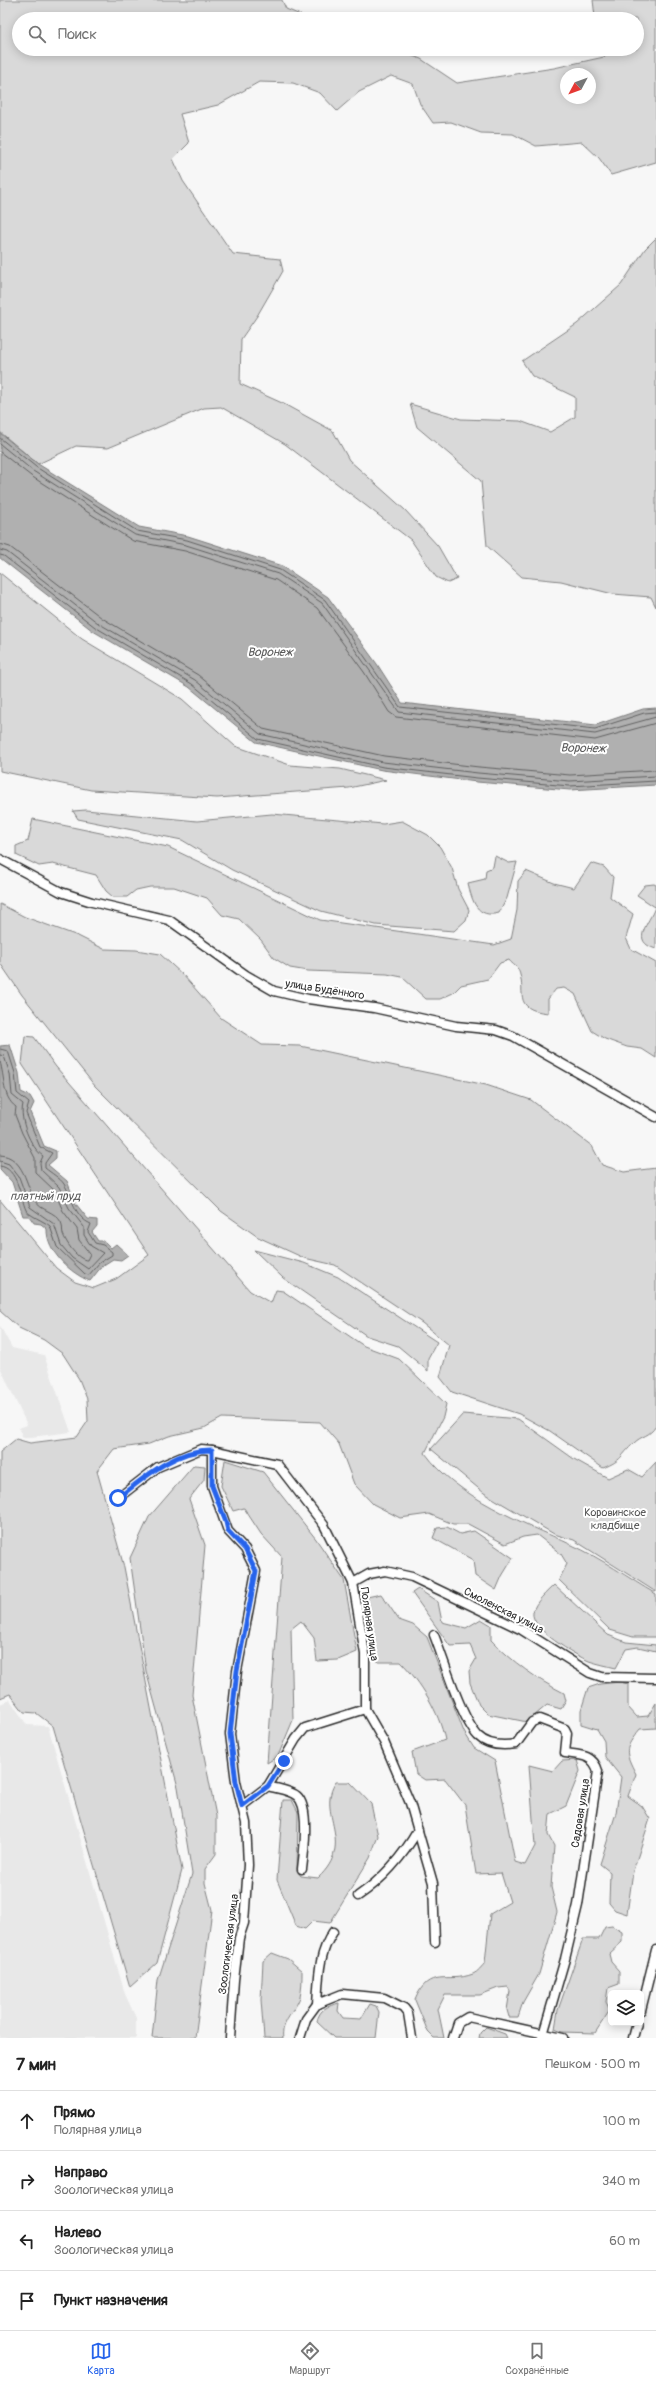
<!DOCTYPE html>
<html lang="ru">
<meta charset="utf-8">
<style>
:root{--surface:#fff;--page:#f2f2f2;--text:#222;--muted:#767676;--line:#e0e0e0;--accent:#2563eb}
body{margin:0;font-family:Pangolin,sans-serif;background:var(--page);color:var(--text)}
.controls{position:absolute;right:12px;bottom:12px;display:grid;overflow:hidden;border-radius:6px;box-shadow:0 2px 10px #0003}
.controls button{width:36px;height:36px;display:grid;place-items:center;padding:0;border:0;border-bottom:1px solid var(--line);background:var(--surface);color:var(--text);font:20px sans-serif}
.compass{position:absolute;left:560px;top:68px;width:36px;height:36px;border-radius:50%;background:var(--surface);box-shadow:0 2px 10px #0003;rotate:229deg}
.stop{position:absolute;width:12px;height:12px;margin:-9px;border:3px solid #2563eb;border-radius:50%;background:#fff}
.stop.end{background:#2563eb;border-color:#fff;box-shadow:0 1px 4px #0008}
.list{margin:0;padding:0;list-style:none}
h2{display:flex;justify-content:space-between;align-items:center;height:52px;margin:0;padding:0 16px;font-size:17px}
h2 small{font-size:13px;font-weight:400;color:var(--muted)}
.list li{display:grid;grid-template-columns:26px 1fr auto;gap:12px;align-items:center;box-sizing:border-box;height:60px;padding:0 16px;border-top:1px solid var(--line)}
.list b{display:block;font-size:15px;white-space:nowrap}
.list p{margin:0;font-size:13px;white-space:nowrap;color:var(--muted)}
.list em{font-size:13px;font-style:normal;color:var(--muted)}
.icon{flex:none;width:22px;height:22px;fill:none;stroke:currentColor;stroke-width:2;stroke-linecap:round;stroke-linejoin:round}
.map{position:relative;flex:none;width:656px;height:2038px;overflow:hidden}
.search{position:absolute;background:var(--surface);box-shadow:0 2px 10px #0003;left:12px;right:12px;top:12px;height:44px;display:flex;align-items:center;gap:10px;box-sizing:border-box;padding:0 14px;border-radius:22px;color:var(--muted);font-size:15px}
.sheet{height:292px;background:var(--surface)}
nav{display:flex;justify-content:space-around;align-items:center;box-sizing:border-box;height:56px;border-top:1px solid var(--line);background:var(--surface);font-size:11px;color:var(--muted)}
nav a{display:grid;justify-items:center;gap:2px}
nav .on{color:var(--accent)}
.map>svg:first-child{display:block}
</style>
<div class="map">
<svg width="656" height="2038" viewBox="0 0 656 2038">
<rect width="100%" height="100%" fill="#f7f7f7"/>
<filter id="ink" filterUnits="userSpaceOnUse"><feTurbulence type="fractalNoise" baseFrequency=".025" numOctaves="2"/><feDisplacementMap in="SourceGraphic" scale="8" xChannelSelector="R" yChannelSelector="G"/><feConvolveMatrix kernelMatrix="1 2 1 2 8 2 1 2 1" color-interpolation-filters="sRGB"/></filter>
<g filter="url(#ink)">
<g fill="#e8e8e8">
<polygon points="0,1326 12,1348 44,1355 71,1432 23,1438 19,1428 27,1425 0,1367"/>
<polygon points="10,1700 27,1725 48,1726 125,1994 136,2018 136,2038 0,2038 0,1704"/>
</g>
<g fill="#d9d9d9" stroke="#828282" fill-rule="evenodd">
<path d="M0,0H282L286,9L310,19H19V49H394L421,59L457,83L554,68L604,57L608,49H637V19H598L595,17L593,0H656V162L611,175L599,158L582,142L536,146L513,134L481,133L451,122L433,123L420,104L413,84L391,76L359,92L337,111L320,93L293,83L259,82L218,105L180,114L189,143L173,159L183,181L233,254L280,259L283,271L257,316L241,339L240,384L282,403L333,431L349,460L405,510L438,546L457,579L448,583L436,577L411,540L285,444L221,407L204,408L108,448L76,446L38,464L0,432ZM566,74H590V98H566Z"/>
<polygon points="656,238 656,607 651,597 613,594 561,581 522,577 487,546 481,481 417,427 410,404 461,419 520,421 550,432 575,417 575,397 532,376 522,361 577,324 621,285 645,249"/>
<polygon points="0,573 82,639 182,699 235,746 290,765 340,769 386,780 349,788 217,798 91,790 0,771"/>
<polygon points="86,810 197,821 272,814 383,824 402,821 428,835 440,847 452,868 458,889 469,910 466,920 454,931 376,925 321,911 232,870 182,840 78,819 73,811"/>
<path d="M33,819L168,847L320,920L494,945L511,939L517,910L518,881L526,871L554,883L574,888L591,863L604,867L613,877L610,897L633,914L626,938L631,949L656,963V1058L642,1049L627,1047L605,1039L592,1031L575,994L564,988L556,989L548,999V1013C510,1009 528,991 518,969C516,966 511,963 509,960L500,963L488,979L461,985L453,993L440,999H426L402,977L387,974L308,971L290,968L274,958L261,940L239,919L222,915L207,898L174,887H150L136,890L127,897H113L106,891L96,875L53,864L39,866L16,855V846L28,841Z"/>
<path d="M495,856L509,863L517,862L507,898L499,913C477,919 472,901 468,883L485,879L486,870L493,867Z"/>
<path d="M654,884L656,885V949C629,941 650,923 655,907L637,895L645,885Z"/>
<path d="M0,904L25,917L78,936L104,949L136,950L160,954L183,975L221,1018L262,1045L300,1046L486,1085L531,1100L592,1146L602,1165L624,1172L656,1168V1426C649,1437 642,1435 634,1443C620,1456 623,1460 603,1468L550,1431L519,1414L452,1392L440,1377L449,1345L422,1323L335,1265L304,1258L258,1237L221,1211L95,1086L22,995L0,963Z"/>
<path d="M25,1036L34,1037L56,1067L250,1291L271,1303L276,1290L283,1291L364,1346L399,1359L446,1404L443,1417L425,1453C459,1499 521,1521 572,1545C601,1558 628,1578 656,1594V1637H633L610,1630L559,1580L567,1564L561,1554L537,1535L523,1537L505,1544L468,1524H453L429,1514L400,1518L373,1504L354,1484L339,1444L320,1422L222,1418L204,1428L169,1436L149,1444L114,1449L97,1471L124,1567L182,1870L157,1963L130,1987L53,1726L36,1713L24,1712L10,1694L0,1698V1452L16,1439L30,1443L77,1437L88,1421L87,1399L79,1379L63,1354L44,1340L19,1328L0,1311V1200L56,1268L75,1282L94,1288L116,1279L149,1255L22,1064Z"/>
<polygon points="254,1250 304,1263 338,1277 437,1342 428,1358 428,1371 398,1346 367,1336 283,1278"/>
<polygon points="463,1414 518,1419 574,1459 608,1478 628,1469 642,1477 656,1462 656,1592 574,1540 554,1534 484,1493 431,1449"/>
<polygon points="225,1460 263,1472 316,1539 344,1580 357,1652 338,1660 317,1661 314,1638 301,1621 291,1629 293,1720 278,1756 267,1763 282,1557 261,1534 244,1508 233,1511 221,1486"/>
<polygon points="194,1465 205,1466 204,1480 189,1499 205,1545 192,1695 216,1816 216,1854 205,1869 205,1883 212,1910 195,2038 152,2038 158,1980 192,1874 178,1787 146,1671 130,1558 149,1517"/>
<polygon points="447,1527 460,1534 474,1531 513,1558 502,1576 496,1590 475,1576 473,1560 433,1538 437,1528"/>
<path d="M554,1585L608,1635L626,1642L656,1645V1651L638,1647L626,1649L616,1668C608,1666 598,1664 589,1661C575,1655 530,1629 533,1612C535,1602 547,1592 554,1585Z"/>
<path d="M418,1589L438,1602L442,1622L466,1628L481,1619L491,1625V1640C513,1662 536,1679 564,1693L566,1701L561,1709L547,1705L527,1722L488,1714L479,1705L470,1683L469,1671L476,1659L470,1645L450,1646L412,1593Z"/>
<path d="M381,1594L399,1620L413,1625L427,1637L464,1732L474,1748L495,1761L515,1862L525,1865L535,1846L529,1765L553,1771L562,1761L577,1760L580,1771L566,1806L550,1814L548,1835L554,1846L551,1887L557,1912L539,1974L523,2002L518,2017H509L507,2010L510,1991L508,1987L498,1988L480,1995H445L438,2009L444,2038H434L428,2032L415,2000C429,1966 447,1984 473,1974C478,1972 482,1966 485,1963L490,1914L510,1902L501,1873L476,1874L465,1805L445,1779L425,1780L416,1774L412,1752L445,1740C439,1712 421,1682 401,1662H378L367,1597Z"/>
<path d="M620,1682L628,1684V1707L637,1717L648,1716L656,1703V1728L640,1729C624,1749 624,1751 636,1774L628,1796L642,1806L650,1819L633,1871L627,1914L615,1910L609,1903L610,1872L600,1864L616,1813L621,1777L605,1757L604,1741L597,1729L581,1724V1710L588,1688L600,1684Z"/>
<path d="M336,1782H350L371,1804L378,1836L370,1858L330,1923L313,1921L305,1929L296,1926L277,1880L283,1800H292L298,1812L297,1871L301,1876L318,1878C357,1842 315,1813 336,1782Z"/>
<polygon points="612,1926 622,1932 622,1942 609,1954 611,1962 619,1971 619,1984 608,1988 606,2002 610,2010 595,2033 562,2032 555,2029 558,2010 583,1939 599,1939 605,1927"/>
<path d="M272,1953L288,1959L302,1971C302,1979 302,1989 300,1997C296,2010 280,2023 283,2038H264L261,2000L263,1961Z"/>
<path d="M339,2003L338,2011L343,2018L361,2019L370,2004L376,2006L379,2012L376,2038H334L317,2022C319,2009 328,2006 339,2003Z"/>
<polygon points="486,2027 505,2034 507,2038 479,2038 480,2033"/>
</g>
<g fill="#b0b0b0" stroke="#7b7b7b">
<polygon points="0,433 38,464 139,527 188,536 282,566 328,597 377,664 402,703 596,725 643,709 656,708 656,785 570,790 477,782 382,770 256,742 189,687 93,631 0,558"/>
<path d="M10,1045L19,1073L21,1092L30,1096L34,1103L30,1112L44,1146L56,1151V1158L48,1165L67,1181L76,1204L88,1219L97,1220V1226L92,1232L98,1241H104L111,1248L116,1244L128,1255L121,1260L113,1259L102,1266L90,1281C71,1274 46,1251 47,1229L41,1224L34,1223L29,1216H23L12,1182L0,1169V1046Z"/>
</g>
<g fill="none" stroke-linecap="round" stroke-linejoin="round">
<g stroke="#606060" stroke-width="1">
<polyline points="0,438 36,467 137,531 187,540 280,570 325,600 400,707 595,729 644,713 656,712"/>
<polyline points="0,444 33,471 135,535 186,545 278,574 322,603 399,712 595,734 656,717"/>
<polyline points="0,452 31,476 133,541 185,551 276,580 317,608 364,672 389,712 396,717 595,740 656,723"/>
<polyline points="0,544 10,547 102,618 198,675 263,729 384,756 479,767 570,775 656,770"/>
<polyline points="0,550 7,552 98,623 195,680 260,734 383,762 478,773 570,781 656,776"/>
<polyline points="0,555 4,556 95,627 192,684 258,739 383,767 477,778 570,786 656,781"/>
<path d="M0,1049L8,1051L15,1073L17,1093L29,1103L26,1113L40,1147L52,1153L45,1163V1168C51,1173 60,1178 64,1184C73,1198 74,1217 91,1224L88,1232L95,1243L103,1245L112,1252V1255L99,1263L89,1275L85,1274L57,1247L50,1226C44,1221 28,1215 26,1210C20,1197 18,1168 0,1166"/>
<path d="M0,1055L4,1056L10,1074L12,1095L23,1104C19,1119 30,1147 43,1156L40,1163L41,1170L59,1187L69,1208L84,1227V1235L91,1246L103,1253L88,1269L72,1258L61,1245L54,1224L30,1207L19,1177L9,1164L0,1161"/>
<path d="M0,1062C5,1077 2,1097 16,1107L15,1115L22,1133L35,1158V1172L54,1190L63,1211L77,1229L79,1240L90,1254L87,1260C78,1260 66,1243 63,1234C62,1230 63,1226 61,1222C55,1211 41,1211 35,1201C26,1186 24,1156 0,1155"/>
</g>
<defs>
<g id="minor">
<polyline points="0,859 61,892 92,902 169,920 246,975 274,991 308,999 374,1008 456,1026 496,1030 513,1036 656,1117"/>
<polyline points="212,1450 212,1486 228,1531 245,1549 256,1571 237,1671 230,1734 236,1782 246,1823 248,1865 244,1923 239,1938 234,1980 230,2038"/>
<polyline points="118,1498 158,1467 201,1449 212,1450 277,1464 324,1525 353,1583 365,1654 365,1709 384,1742 410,1803 433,1883 435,1942"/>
<polyline points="353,1583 369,1574 385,1571 412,1577 522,1630 590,1673 602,1677 656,1678"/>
<path d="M434,1635C444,1660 461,1718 478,1736C488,1746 503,1746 516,1744L532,1722L539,1719L565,1729L567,1733L565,1753C580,1755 593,1754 598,1771L578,1905L565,1959L542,2038"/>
<path d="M268,1786C277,1789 290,1790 297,1796C310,1807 304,1853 302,1869"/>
<polyline points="242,1806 268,1786 296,1739 305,1728 365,1709"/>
<path d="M358,1896C383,1879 403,1856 418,1830"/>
<path d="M317,2004C319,1976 318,1955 333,1932"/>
<polyline points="641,2010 656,1950"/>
<polyline points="300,2038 306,2019 317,2004 342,1994 384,1998 404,2008 408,2013 412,2038"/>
<polyline points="453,2038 458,2023 468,2017 563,2038"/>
<polyline points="633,2038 637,2023"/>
</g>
</defs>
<use href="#minor" stroke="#2b2b2b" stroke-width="11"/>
<use href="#minor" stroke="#fff" stroke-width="8"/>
</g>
</g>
<g fill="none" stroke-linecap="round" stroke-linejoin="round" filter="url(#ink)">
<path stroke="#2563eb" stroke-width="5" d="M118,1498C145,1477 176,1449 212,1450V1486L226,1522L228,1531L245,1549L256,1571L237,1671L230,1734L236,1782L242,1806L268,1786L284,1761"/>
</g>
<g text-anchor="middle" stroke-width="4" stroke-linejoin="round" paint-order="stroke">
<g font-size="11" fill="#2b2b2b" stroke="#fff">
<text transform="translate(325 989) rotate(9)" y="4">улица Будённого</text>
<text transform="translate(504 1610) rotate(27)" y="4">Смоленская улица</text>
<text transform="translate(370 1624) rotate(82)" y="4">Полярная улица</text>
<text transform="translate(580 1813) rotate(-81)" y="4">Садовая улица</text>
<text transform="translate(228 1944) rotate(-83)" y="4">Зоологическая улица</text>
</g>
<g font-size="11" fill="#565656" stroke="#fff">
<text x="615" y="1516">Коровинское<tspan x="615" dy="13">кладбище</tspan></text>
</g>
<g font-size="12" font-style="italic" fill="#5a5a5a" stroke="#fff">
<text x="270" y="656">Воронеж</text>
<text transform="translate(583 748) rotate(1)" y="4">Воронеж</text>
<text x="45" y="1200">платный пруд</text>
</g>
</g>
</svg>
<div class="controls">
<button><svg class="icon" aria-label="layers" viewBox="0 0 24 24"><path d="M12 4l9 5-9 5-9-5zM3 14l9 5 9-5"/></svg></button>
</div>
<svg class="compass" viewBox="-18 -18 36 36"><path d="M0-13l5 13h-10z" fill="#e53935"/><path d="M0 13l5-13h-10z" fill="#767676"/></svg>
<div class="stop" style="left:118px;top:1498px"></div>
<div class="stop end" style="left:284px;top:1761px"></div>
<div class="search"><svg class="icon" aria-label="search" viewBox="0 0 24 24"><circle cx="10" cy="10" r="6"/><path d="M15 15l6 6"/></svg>Поиск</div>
</div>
<section class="sheet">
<h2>7 мин<small>Пешком · 500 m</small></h2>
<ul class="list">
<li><svg class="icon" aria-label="ahead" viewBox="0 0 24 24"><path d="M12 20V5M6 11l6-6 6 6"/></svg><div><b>Прямо</b><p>Полярная улица</p></div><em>100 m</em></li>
<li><svg class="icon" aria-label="right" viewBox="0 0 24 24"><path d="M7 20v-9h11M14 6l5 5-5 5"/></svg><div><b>Направо</b><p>Зоологическая улица</p></div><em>340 m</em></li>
<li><svg class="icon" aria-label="left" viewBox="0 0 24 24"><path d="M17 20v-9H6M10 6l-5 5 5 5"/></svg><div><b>Налево</b><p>Зоологическая улица</p></div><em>60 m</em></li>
<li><svg class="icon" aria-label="arrive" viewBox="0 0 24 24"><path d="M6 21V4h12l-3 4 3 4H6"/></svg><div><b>Пункт назначения</b></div></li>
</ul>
</section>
<nav>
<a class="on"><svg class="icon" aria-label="map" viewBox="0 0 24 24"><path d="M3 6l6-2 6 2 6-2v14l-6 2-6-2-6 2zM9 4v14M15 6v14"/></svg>Карта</a>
<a><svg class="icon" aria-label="directions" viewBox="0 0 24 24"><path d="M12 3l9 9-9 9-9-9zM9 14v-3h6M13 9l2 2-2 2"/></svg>Маршрут</a>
<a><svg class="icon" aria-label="saved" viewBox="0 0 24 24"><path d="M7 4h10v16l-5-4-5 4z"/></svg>Сохранённые</a>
</nav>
